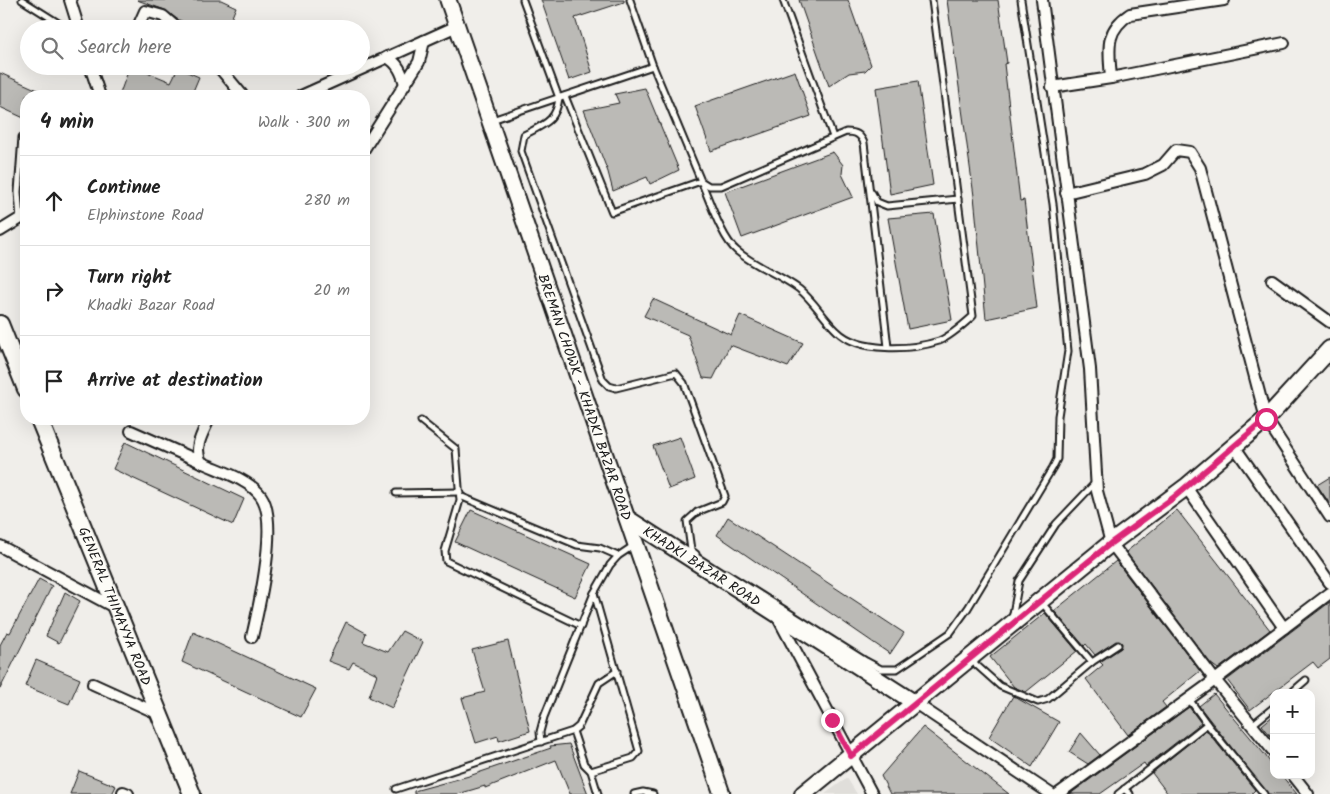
<!DOCTYPE html>
<meta charset="utf-8">
<style>
:root{--surface:#fff;--page:#f6f6f6;--text:#222;--muted:#767676;--line:#e0e0e0}
body{margin:0;font-family:Kalam,sans-serif;background:var(--page);color:var(--text)}
.controls{position:absolute;right:15px;bottom:15px;display:grid;overflow:hidden;border-radius:10px;box-shadow:0 5px 20px #0002}
.controls button{width:45px;height:45px;display:grid;place-items:center;padding:0;border:0;border-bottom:1px solid var(--line);background:var(--surface);color:var(--text);font:25px sans-serif}
.stop{position:absolute;width:15px;height:15px;margin:-11px;border:4px solid #db2777;border-radius:50%;background:#fff}
.stop.end{background:#db2777;border-color:#fff;box-shadow:0 1px 5px #0008}
.list{margin:0;padding:0;list-style:none}
h2{display:flex;justify-content:space-between;align-items:center;height:65px;margin:0;padding:0 20px;font-size:21px}
h2 small{font-size:16px;font-weight:400;color:var(--muted)}
.list li{display:grid;grid-template-columns:32px 1fr auto;gap:15px;align-items:center;box-sizing:border-box;height:90px;padding:0 20px;border-top:1px solid var(--line)}
.list b{display:block;font-size:19px;white-space:nowrap}
.list p{margin:0;font-size:16px;white-space:nowrap;color:var(--muted)}
.list em{font-size:16px;font-style:normal;color:var(--muted)}
.icon{flex:none;width:28px;height:28px;fill:none;stroke:currentColor;stroke-width:2;stroke-linecap:round;stroke-linejoin:round}
.map{position:relative;flex:none;width:1330px;height:794px;overflow:hidden}
.search{position:absolute;background:var(--surface);box-shadow:0 5px 20px #0002;left:20px;top:20px;width:350px;height:55px;display:flex;align-items:center;gap:12px;box-sizing:border-box;padding:0 18px;border-radius:28px;color:var(--muted);font-size:19px}
.panel{position:absolute;background:var(--surface);box-shadow:0 5px 20px #0002;left:20px;top:90px;width:350px;height:335px;border-radius:20px}
.map>svg:first-child{display:block}
</style>
<div class="map">
<svg width="1330" height="794" viewBox="0 0 1330 794">
<rect width="100%" height="100%" fill="#f0eeea"/>
<filter id="ink" filterUnits="userSpaceOnUse"><feTurbulence type="fractalNoise" baseFrequency=".02" numOctaves="2"/><feDisplacementMap in="SourceGraphic" scale="10" xChannelSelector="R" yChannelSelector="G"/><feConvolveMatrix kernelMatrix="1 2 1 2 8 2 1 2 1" color-interpolation-filters="sRGB"/></filter>
<g filter="url(#ink)">
<polygon fill="#e0deda" points="847,778 857,794 825,794"/>
<g fill="#bbbab6" stroke="#1c1c1c">
<polygon points="137,0 221,0 236,7 227,29 198,29 177,19 165,10"/>
<polygon points="541,0 624,0 624,2 575,18 592,72 569,80"/>
<polygon points="799,0 848,0 871,65 865,71 849,73 829,86"/>
<polygon points="947,0 998,0 1007,63 1004,64 1020,201 1024,200 1037,308 986,319 974,196"/>
<polygon points="130,66 149,66 147,72 171,82 178,68 199,77 191,96 119,96"/>
<polygon points="795,71 811,116 711,151 695,106"/>
<polygon points="0,73 51,96 26,96 26,119 0,107"/>
<polygon points="918,81 933,185 890,194 876,88"/>
<polygon points="645,88 679,170 650,184 647,177 613,191 608,172 584,110 619,103 615,94"/>
<polygon points="833,152 843,165 842,174 853,197 742,238 725,192"/>
<polygon points="934,214 952,320 908,329 888,218"/>
<polygon points="653,299 731,335 740,315 803,343 788,367 730,345 713,379 703,378 688,335 644,316"/>
<polygon points="680,437 695,479 669,489 653,446"/>
<polygon points="125,442 244,499 233,525 113,469"/>
<polygon points="1330,477 1330,504 1317,485"/>
<polygon points="471,510 591,564 575,597 455,542"/>
<polygon points="1177,510 1270,630 1218,669 1210,663 1126,552"/>
<polygon points="728,517 904,633 890,654 717,535"/>
<polygon points="1116,561 1200,671 1162,702 1166,707 1128,735 1086,679 1103,665 1100,662 1121,648 1122,643 1116,641 1095,655 1086,644 1084,646 1054,611"/>
<polygon points="39,579 52,586 0,689 0,645 7,632 10,633"/>
<polygon points="65,592 80,601 59,643 46,636"/>
<polygon points="1330,602 1330,659 1318,668 1313,662 1250,710 1227,680"/>
<polygon points="1045,613 1077,651 1026,692 1014,687 990,657"/>
<polygon points="346,622 366,633 363,642 388,652 402,631 423,642 392,708 369,697 377,674 353,662 349,669 328,661"/>
<polygon points="193,632 316,689 301,717 182,662"/>
<polygon points="508,641 530,731 499,741 498,736 476,743 462,698 485,692 472,650"/>
<polygon points="36,660 80,679 69,704 25,686"/>
<polygon points="1214,694 1265,755 1274,768 1274,775 1281,775 1297,794 1268,794 1199,706"/>
<polygon points="1013,696 1059,722 1032,767 989,737"/>
<polygon points="1189,707 1201,723 1146,766 1144,763 1100,794 1070,794"/>
<polygon points="1274,715 1274,740 1262,725"/>
<polygon points="923,727 1009,794 890,794 881,776"/>
<polygon points="1206,730 1255,790 1251,794 1168,794 1152,773"/>
<polygon points="1081,733 1100,755 1088,764 1069,752"/>
<polygon points="569,744 588,794 570,794 556,760 485,788 485,786 458,794 414,794 414,791 469,776 551,748 550,746"/>
<polygon points="79,771 116,786 112,794 70,794"/>
</g>
<g fill="none" stroke-linecap="round" stroke-linejoin="round">
<defs>
<g id="service">
<polyline points="22,0 68,29"/>
<path d="M523,0L559,98C556,122 544,124 524,135L521,151L603,380L609,386L616,388L676,373L684,383L725,496L722,502L697,512L687,521L691,550L696,554"/>
<path d="M630,0L653,66L701,181L709,186H721L846,132C856,132 860,134 864,143L888,347"/>
<polyline points="783,0 833,137"/>
<path d="M565,96L612,212L701,181C709,199 722,239 737,251C756,267 779,274 799,289C814,301 823,318 837,331C859,353 911,350 939,341C951,336 963,325 973,316L932,0"/>
<polyline points="492,120 653,66"/>
<polyline points="872,193 877,202 887,206 958,199"/>
<polyline points="20,219 18,192 22,137"/>
<polyline points="421,421 456,449 460,500 445,551 446,561 581,626"/>
<polyline points="396,493 460,492"/>
<polyline points="460,496 577,545 600,548 618,556"/>
<polyline points="726,573 866,661 881,669 897,669 950,633 968,608 1053,467 1057,459 1058,416 1068,351 1053,204 1021,0"/>
<polyline points="1042,603 1092,662 1118,645"/>
<polyline points="1012,619 1019,581 1056,524 1096,482"/>
<polyline points="972,661 1000,686 1038,702 1048,699 1092,662"/>
<polyline points="1291,693 1306,680"/>
<polyline points="1189,699 1207,724"/>
<polyline points="1252,725 1274,707"/>
<polyline points="573,731 584,764 591,771 633,758 639,751 594,593"/>
<polyline points="541,742 540,732 544,717 594,593 610,565 618,556 633,546"/>
<polyline points="591,771 598,794"/>
<polyline points="396,789 573,731 579,726 599,683 617,671"/>
<polyline points="1124,789 1130,794"/>
<polyline points="634,794 643,792 653,794"/>
<polyline points="1118,794 1207,724 1264,794"/>
</g>
<g id="minor">
<polyline points="70,0 79,29"/>
<polyline points="1042,0 1090,369 1097,491 1111,543 1215,680 1274,752"/>
<polyline points="137,29 145,11 163,16 178,29"/>
<path d="M387,57C398,63 402,73 405,84"/>
<polyline points="90,66 100,96"/>
<polyline points="218,66 243,96"/>
<path d="M1111,78C1109,50 1104,31 1130,14L1224,0"/>
<polyline points="1052,87 1111,78 1284,43"/>
<polyline points="301,96 457,26"/>
<polyline points="364,149 419,62 424,41"/>
<polyline points="1066,193 1145,174 1163,165 1176,150 1190,152 1200,168 1266,419 1330,517"/>
<polyline points="0,231 26,215"/>
<polyline points="1272,280 1330,322"/>
<path d="M209,419C203,433 193,447 201,462C220,471 249,479 261,496C279,521 259,607 252,637"/>
<polyline points="131,431 201,462"/>
<polyline points="1234,446 1330,583"/>
<polyline points="1186,487 1284,628"/>
<polyline points="0,546 116,608"/>
<polyline points="777,616 872,794"/>
<polyline points="93,684 159,714"/>
<polyline points="915,703 1051,794"/>
<polyline points="1293,775 1308,794"/>
<polyline points="123,792 128,794"/>
<polyline points="1058,794 1215,680 1330,593"/>
</g>
<g id="secondary">
<path id="s1" d="M448,0L722,794"/>
<path id="s2" d="M627,518L915,703"/>
</g>
<g id="primary">
<polyline points="0,324 26,389"/>
<path id="s3" d="M39,419L192,794"/>
<polyline points="803,794 1111,543 1186,487 1266,419 1330,349"/>
</g>
</defs>
<use href="#service" stroke="#1c1c1c" stroke-width="9"/>
<use href="#minor" stroke="#1c1c1c" stroke-width="14"/>
<use href="#secondary" stroke="#1c1c1c" stroke-width="19"/>
<use href="#primary" stroke="#1c1c1c" stroke-width="20"/>
<use href="#service" stroke="#fdfcf7" stroke-width="5"/>
<use href="#minor" stroke="#fdfcf7" stroke-width="10"/>
<use href="#secondary" stroke="#fdfcf7" stroke-width="15"/>
<use href="#primary" stroke="#fdfcf7" stroke-width="16"/>
</g>
</g>
<g fill="none" stroke-linecap="round" stroke-linejoin="round" filter="url(#ink)">
<polyline stroke="#db2777" stroke-width="6" points="832,720 851,756 1111,543 1173,498 1266,419"/>
</g>
<g text-anchor="middle" stroke-width="4" stroke-linejoin="round" paint-order="stroke">
<g font-size="14" fill="#1c1c1c" stroke="#fdfcf7">
<text dy="5" stroke="none"><textPath href="#s1" startOffset="420">BREMAN CHOWK - KHADKI BAZAR ROAD</textPath></text>
<text dy="5" stroke="none"><textPath href="#s2" startOffset="89">KHADKI BAZAR ROAD</textPath></text>
<text dy="5" stroke="none"><textPath href="#s3" startOffset="202">GENERAL THIMAYYA ROAD</textPath></text>
</g>
</g>
</svg>
<div class="controls">
<button>+</button>
<button>−</button>
</div>
<div class="stop" style="left:1266px;top:419px"></div>
<div class="stop end" style="left:832px;top:720px"></div>
<div class="search"><svg class="icon" aria-label="search" viewBox="0 0 24 24"><circle cx="10" cy="10" r="6"/><path d="M15 15l6 6"/></svg>Search here</div>
<section class="panel">
<h2>4 min<small>Walk · 300 m</small></h2>
<ul class="list">
<li><svg class="icon" aria-label="ahead" viewBox="0 0 24 24"><path d="M12 20V5M6 11l6-6 6 6"/></svg><div><b>Continue</b><p>Elphinstone Road</p></div><em>280 m</em></li>
<li><svg class="icon" aria-label="right" viewBox="0 0 24 24"><path d="M7 20v-9h11M14 6l5 5-5 5"/></svg><div><b>Turn right</b><p>Khadki Bazar Road</p></div><em>20 m</em></li>
<li><svg class="icon" aria-label="arrive" viewBox="0 0 24 24"><path d="M6 21V4h12l-3 4 3 4H6"/></svg><div><b>Arrive at destination</b></div></li>
</ul>
</section>
</div>
